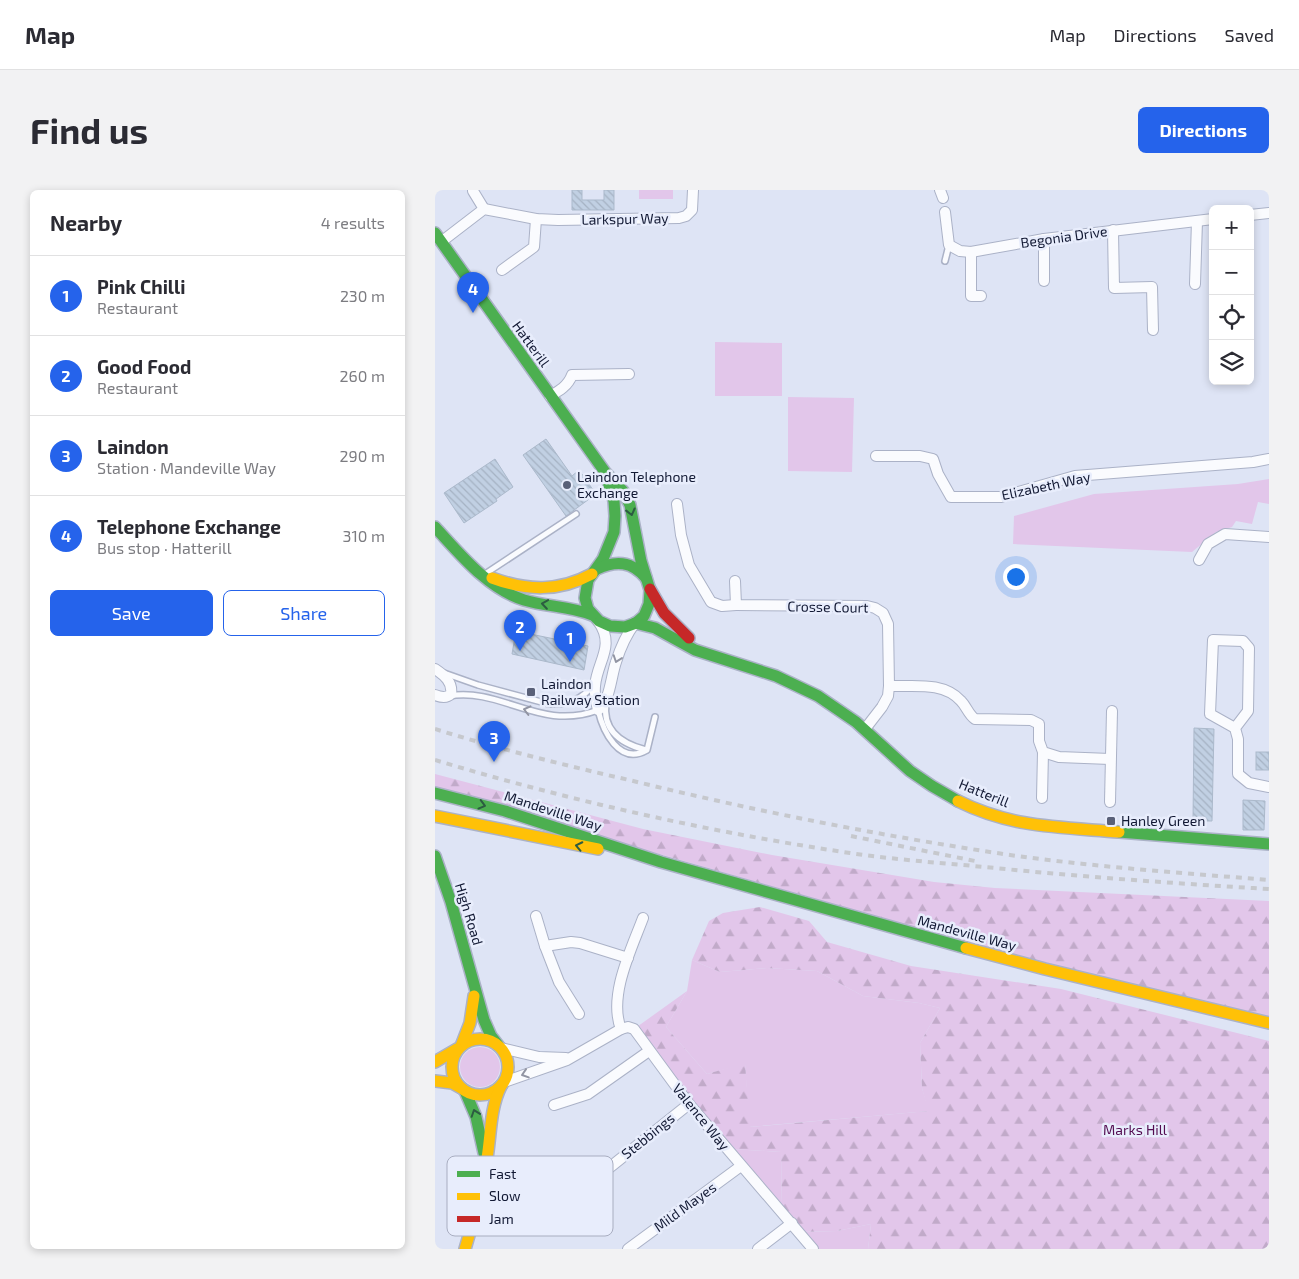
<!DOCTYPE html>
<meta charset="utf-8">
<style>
:root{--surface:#fff;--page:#f2f2f3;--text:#2b2b33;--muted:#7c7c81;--line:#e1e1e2;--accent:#2563eb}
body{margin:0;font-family:"Exo 2",sans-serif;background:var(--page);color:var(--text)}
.controls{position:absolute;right:15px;top:15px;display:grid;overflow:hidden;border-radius:8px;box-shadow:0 2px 8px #0003}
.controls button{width:45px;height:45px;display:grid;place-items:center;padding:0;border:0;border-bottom:1px solid var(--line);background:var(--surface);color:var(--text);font:25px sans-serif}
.you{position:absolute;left:580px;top:386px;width:18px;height:18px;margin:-12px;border:4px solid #fff;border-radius:50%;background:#1a73e8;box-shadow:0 0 0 8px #1a73e833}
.badge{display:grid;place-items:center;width:32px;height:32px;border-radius:50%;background:var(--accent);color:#fff;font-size:16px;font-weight:700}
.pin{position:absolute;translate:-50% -41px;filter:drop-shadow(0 1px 2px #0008)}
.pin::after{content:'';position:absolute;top:26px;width:18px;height:15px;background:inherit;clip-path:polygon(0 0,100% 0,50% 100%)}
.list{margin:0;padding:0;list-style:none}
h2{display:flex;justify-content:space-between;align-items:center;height:65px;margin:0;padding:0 20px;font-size:21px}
h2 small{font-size:16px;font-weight:400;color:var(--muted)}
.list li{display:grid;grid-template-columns:32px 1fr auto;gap:15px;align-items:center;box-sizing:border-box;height:80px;padding:0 20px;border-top:1px solid var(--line)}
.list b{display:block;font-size:19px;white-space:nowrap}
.list p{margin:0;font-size:16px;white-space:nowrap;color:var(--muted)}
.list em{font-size:16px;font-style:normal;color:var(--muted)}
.actions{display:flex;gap:10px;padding:15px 20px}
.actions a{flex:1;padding:11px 0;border:1px solid var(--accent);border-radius:8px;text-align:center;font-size:18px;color:var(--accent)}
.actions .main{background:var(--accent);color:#fff}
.icon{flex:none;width:28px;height:28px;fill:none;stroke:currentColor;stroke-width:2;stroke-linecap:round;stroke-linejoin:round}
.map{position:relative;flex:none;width:834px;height:1059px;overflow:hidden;border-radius:8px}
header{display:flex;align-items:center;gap:30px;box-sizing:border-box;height:70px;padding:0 25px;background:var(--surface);border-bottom:1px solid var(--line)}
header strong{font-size:24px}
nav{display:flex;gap:28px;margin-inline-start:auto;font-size:18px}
.intro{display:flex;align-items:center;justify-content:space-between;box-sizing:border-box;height:120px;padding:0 30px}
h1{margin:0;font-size:35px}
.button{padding:12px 22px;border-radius:8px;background:var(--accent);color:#fff;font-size:18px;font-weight:700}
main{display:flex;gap:30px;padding:0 30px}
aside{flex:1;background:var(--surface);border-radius:8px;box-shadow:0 2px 8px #0003}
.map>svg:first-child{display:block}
</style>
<header>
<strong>Map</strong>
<nav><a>Map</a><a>Directions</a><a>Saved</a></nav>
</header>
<div class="intro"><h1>Find us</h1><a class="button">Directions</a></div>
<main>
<aside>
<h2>Nearby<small>4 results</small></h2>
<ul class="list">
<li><span class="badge">1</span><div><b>Pink Chilli</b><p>Restaurant</p></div><em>230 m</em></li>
<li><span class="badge">2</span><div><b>Good Food</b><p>Restaurant</p></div><em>260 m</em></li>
<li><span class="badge">3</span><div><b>Laindon</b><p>Station · Mandeville Way</p></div><em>290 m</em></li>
<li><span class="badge">4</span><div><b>Telephone Exchange</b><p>Bus stop · Hatterill</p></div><em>310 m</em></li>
</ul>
<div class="actions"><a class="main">Save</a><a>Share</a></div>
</aside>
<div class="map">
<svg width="834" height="1059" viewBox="0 0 834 1059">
<defs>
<pattern id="forest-firs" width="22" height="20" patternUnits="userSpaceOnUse" patternTransform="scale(1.25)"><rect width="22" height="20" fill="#e2c6ea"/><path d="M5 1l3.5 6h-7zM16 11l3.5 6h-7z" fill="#c1aac9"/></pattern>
<pattern id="building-back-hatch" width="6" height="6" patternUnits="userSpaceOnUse" patternTransform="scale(1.25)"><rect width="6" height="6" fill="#c1d0e3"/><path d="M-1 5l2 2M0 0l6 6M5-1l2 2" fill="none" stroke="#a5b2c3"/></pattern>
</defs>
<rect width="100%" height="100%" fill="#dee4f5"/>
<g fill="#e2c6ea">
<rect x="204" y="0" width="34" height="9"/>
<polygon points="280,152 347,153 347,206 280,206"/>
<polygon points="353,207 419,208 417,282 353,281"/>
<polygon points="834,289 834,314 823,312 817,334 801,331 797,337 781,342 757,362 578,354 579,326 659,304 803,294"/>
<polygon points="257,770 285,782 332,778 382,781 428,806 484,813 505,818 485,853 487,898 494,921 314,937 310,874 272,884 231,837 252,801"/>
<circle cx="45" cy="877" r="20"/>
<polygon points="296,959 346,962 347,1021"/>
<polygon points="436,1034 433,1059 378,1059 364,1042 402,1041"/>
</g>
<g fill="url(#forest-firs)">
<polygon points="0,584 208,639 337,665 499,692 560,698 834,711 834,833 735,810 0,600"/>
<polygon points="325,717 374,731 392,752 476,776 626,799 834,851 834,1059 433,1059 436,1034 402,1041 364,1042 347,1021 346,962 296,959 199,839 252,801 231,837 272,884 310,873 315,937 493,921 487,898 485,853 505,818 484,813 428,806 382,781 332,778 285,782 257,770 274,731 288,723"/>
</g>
<g fill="url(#building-back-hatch)" stroke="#abb9cb">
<polygon points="137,0 147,0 147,10 169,10 169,0 179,0 179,20 137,20"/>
<polygon points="111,249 137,286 144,280 161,304 131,326 88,265"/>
<polygon points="60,269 78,297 61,309 62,311 29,333 9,303"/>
<polygon points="81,441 153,456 149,480 77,464"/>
<polygon points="759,538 779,539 777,631 758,631"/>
<rect x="821" y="562" width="13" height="18"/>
<polygon points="808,610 830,611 829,640 808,640"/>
</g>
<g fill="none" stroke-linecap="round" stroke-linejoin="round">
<defs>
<g id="lane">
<polyline points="510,71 514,55"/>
<polyline points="50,384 141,324"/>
<path d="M9,483L43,495L114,514C133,515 147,510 159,494"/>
<path d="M14,506C67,497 105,542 163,520C168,541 184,576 212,560L220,527"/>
<path d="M171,513C167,541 187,554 211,560"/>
</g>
<g id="street">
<polyline points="505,0 508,8"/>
<polyline points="38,1 49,19"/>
<polyline points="510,22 514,55 525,61 536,62 609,49 778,29"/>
<polyline points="815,25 834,23"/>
<polyline points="678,40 679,98 717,97 718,140"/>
<polyline points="609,49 609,91"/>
<polyline points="6,52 49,19 101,29 123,30 244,28 251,26 257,20 258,0"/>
<polyline points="536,62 536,106 546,106"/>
<polyline points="67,80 99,57 101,29"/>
<polyline points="760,94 762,31"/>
<path d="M115,206C124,201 133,196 137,185L194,184"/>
<polyline points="441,266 485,266 498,269 503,284 516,307 566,307 640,286 818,272 834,269"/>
<polyline points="242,314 246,345 254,375 276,412 287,416 301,415"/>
<polyline points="764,370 773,354 790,344 834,347"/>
<polyline points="300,391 301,415 432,416 440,418 448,423 453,434 454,496 453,506 447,517 430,539"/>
<path d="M163,431C181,456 162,471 160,496C159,504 161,512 163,520C175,512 176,486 181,472C185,459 191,445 200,433"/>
<path d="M0,479C9,485 18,492 16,504C11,509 5,507 0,505"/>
<path d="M454,496C478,497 508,491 526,511C532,517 533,524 540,529L596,530L604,534V551L608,562L624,567L675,569"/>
<polyline points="800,538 813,521 814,458 808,451 778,450 775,524 800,538 803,549 803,584 814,593 834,597"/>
<polyline points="607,608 608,562"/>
<polyline points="675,612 677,521"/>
<polyline points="101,726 110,756 124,792 144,824"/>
<polyline points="110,756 136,752 145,753 193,768"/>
<path d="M186,839C173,806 196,760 208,728"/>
<polyline points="66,858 104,867 131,868"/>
<polyline points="69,892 132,870 186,839 193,837 199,839 254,914 378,1059"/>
<polyline points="119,915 153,904 214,861"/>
<polyline points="149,998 254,914"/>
<polyline points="193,1059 306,976"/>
<polyline points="323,1059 357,1033"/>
</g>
<g id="fast">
<polyline points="0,43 170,282 179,311 180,326 179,342 168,369 153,390 150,408 153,419 164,431 175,436 190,437 201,433 209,426 214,414 215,400 206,371 195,315 188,301 170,282"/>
<path d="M0,337C25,364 53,399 89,410C112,417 135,416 157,425"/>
<path d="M162,379C181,370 197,371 211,388"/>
<polyline points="200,433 220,438 260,460 341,486 383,506 421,532 475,581 497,596 523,611"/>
<polyline points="0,603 70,621 226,672 531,758"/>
<polyline points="684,642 834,654"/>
<polyline points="0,666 16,712 49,830 56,846 63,855"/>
<polyline points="30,901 41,927 49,963"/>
</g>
<g id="slow">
<path d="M57,388C92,401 124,402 157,384"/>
<path d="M523,611C577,638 625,637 684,642"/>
<polyline points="0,626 163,659"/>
<polyline points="531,758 610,779 834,833"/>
<circle cx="45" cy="877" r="28"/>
<polyline points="26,856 35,833 39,806"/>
<polyline points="0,872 22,859"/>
<polyline points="0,891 17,893 26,898"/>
<path d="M30,1059C39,1029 47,999 52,968C56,944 55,918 66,896"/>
</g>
<polyline id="jam" points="215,399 229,423 254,448"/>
</defs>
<use href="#lane" stroke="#abb2c7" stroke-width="8"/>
<use href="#street" stroke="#abb2c7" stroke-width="12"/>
<use href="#fast" stroke="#abb2c7" stroke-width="14"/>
<use href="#slow" stroke="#abb2c7" stroke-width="14"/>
<use href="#jam" stroke="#abb2c7" stroke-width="14"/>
<use href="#lane" stroke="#fafbfe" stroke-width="5"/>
<use href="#street" stroke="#fafbfe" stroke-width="10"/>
<use href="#fast" stroke="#4caf50" stroke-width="11"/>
<use href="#slow" stroke="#ffc107" stroke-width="11"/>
<use href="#jam" stroke="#c62828" stroke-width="11"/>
<g stroke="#c6c8cd" stroke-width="4" stroke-dasharray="6 6" stroke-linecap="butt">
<path d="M0,539C64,559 129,575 194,590C320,621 447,646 575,665C661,677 748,683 834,690"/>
<path d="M0,570C136,611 274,642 415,663C469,671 524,674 580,680C664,688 749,694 834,699"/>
<polyline points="416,646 540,671"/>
</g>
</g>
<defs><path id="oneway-chevron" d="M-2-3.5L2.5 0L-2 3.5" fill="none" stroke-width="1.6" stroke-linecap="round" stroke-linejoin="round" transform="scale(1.25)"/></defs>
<g stroke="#2c5c41">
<use href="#oneway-chevron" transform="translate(196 322) rotate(76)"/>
<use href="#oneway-chevron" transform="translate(110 414) rotate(-172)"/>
<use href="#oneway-chevron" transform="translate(47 615) rotate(15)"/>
<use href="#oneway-chevron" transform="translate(144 656) rotate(-168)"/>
<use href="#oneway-chevron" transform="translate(40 923) rotate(-109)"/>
</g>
<g stroke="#9295a3">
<use href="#oneway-chevron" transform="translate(182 469) rotate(109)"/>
<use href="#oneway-chevron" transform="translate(92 520) rotate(-166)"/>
<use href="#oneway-chevron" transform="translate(90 884) rotate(162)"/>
</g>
<g fill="#596078" stroke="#e8edfc" stroke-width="2">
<circle cx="132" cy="295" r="5"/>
<rect x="91" y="497" width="10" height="10" rx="2.5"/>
<rect x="671" y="626" width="10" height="10" rx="2.5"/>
</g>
<g text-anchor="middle" stroke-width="5" stroke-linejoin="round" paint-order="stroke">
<g font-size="14" fill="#121934" stroke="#e8edfc">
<text transform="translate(190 29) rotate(-1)" y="5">Larkspur Way</text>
<text transform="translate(629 47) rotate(-8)" y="5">Begonia Drive</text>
<text transform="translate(96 154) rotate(54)" y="5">Hatterill</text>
<text transform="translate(611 296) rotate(-12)" y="5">Elizabeth Way</text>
<text transform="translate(393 417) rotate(1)" y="5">Crosse Court</text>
<text transform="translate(549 603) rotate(22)" y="5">Hatterill</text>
<text transform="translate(118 621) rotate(18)" y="5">Mandeville Way</text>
<text transform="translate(34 724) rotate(73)" y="5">High Road</text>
<text transform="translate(532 743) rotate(15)" y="5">Mandeville Way</text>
<text transform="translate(266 927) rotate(51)" y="5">Valence Way</text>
<text transform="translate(213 946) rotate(-39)" y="5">Stebbings</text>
<text transform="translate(250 1017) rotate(-36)" y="5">Mild Mayes</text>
</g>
<g font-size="14" fill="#121934" stroke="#e8edfc" text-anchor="start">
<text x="142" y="292">Laindon Telephone<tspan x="142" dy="16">Exchange</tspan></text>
<text x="106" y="499">Laindon<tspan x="106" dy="16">Railway Station</tspan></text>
<text x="686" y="636">Hanley Green</text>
</g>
<g font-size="14" fill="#530c51" stroke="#e8edfc">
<text x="700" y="945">Marks Hill</text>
</g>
</g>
<rect x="12" y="966" width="166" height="80" rx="8" fill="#e8edfc" stroke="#a8adc0" stroke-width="1"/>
<rect x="22" y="981" width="23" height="6" fill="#4caf50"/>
<rect x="22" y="1003" width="23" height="7" fill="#ffc107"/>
<rect x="22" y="1026" width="23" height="6" fill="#c62828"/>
<g font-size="14" fill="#121934">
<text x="54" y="989">Fast</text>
<text x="54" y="1011">Slow</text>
<text x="54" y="1034">Jam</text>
</g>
</svg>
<div class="controls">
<button>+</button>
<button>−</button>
<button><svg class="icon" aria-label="locate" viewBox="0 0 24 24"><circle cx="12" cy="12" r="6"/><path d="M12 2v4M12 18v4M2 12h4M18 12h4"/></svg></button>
<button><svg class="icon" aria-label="layers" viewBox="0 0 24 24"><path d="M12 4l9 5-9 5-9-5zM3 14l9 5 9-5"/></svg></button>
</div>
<div class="you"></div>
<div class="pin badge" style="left:135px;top:472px">1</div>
<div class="pin badge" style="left:85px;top:461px">2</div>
<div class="pin badge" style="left:59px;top:572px">3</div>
<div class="pin badge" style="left:38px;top:123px">4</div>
</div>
</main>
